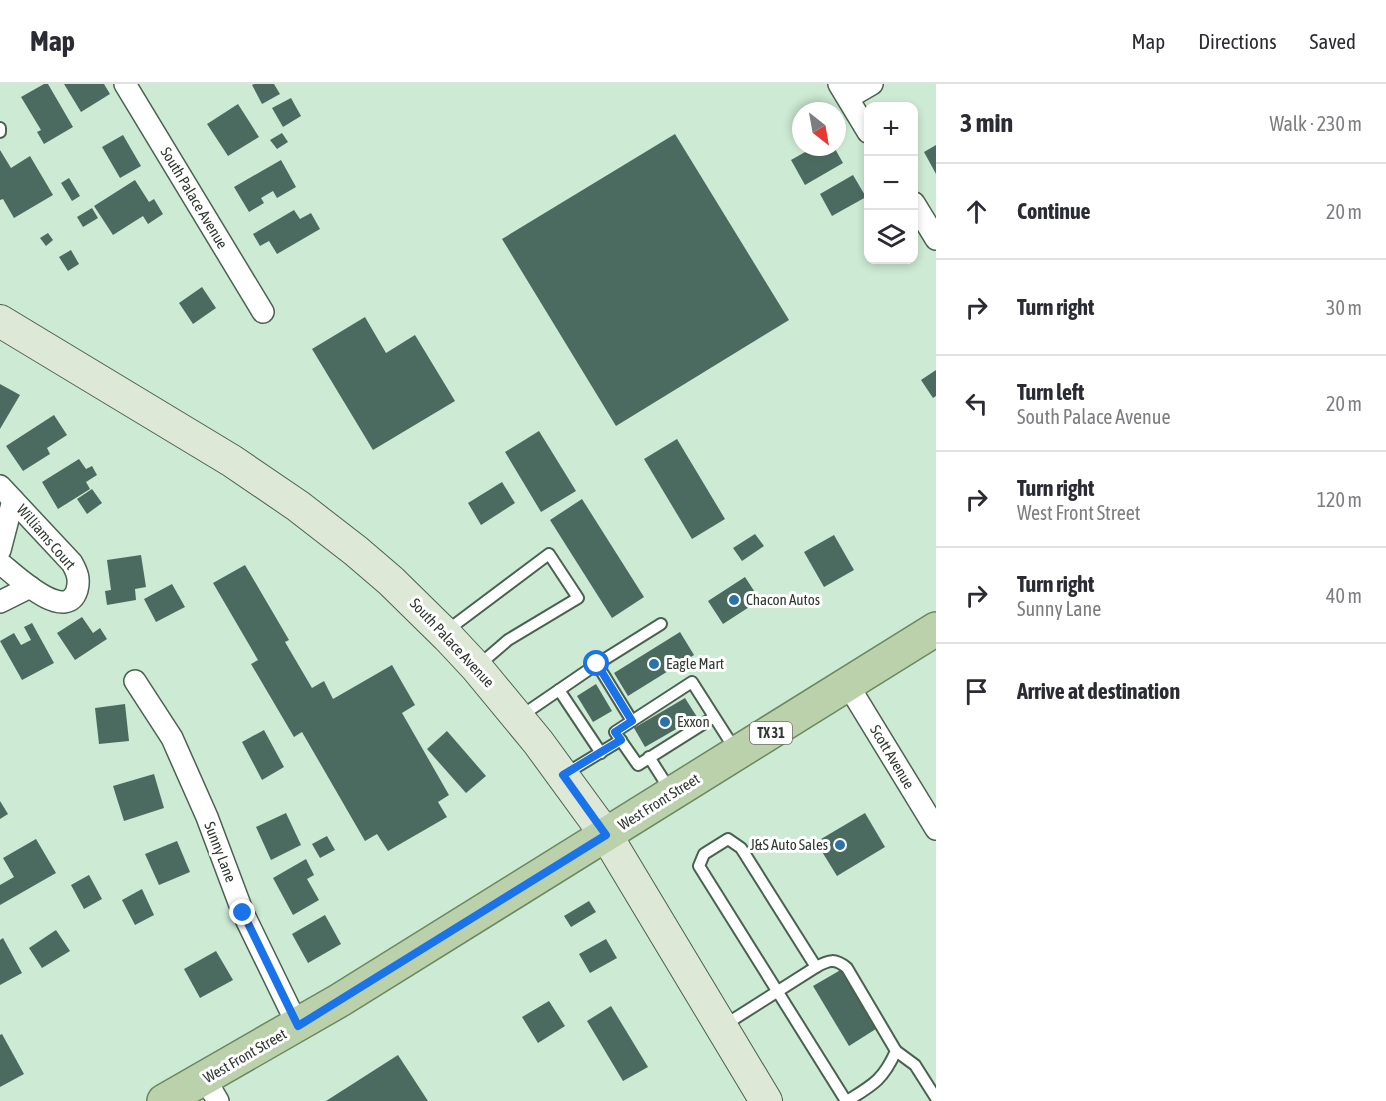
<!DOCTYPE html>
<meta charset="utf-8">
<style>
:root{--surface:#fff;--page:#f7f7f7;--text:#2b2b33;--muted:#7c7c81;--line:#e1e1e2}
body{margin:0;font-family:"Asap Condensed",sans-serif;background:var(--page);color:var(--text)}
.controls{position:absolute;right:18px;top:18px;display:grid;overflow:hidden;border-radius:12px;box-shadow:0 3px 9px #0003}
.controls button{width:54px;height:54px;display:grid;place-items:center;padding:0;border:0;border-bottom:2px solid var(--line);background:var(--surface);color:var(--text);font:30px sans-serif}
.compass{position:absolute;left:792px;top:18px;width:54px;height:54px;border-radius:50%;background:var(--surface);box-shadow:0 3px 9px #0003;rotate:149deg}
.stop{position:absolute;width:18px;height:18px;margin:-14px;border:4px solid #1a73e8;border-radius:50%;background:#fff}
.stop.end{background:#1a73e8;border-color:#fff;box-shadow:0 2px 6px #0008}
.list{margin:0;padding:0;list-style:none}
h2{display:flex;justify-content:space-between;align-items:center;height:78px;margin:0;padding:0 24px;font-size:26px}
h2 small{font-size:20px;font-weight:400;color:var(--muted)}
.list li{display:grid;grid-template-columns:39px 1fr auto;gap:18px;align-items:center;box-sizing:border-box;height:96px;padding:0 24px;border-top:2px solid var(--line)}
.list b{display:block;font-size:22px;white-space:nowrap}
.list p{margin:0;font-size:20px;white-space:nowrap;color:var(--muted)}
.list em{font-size:20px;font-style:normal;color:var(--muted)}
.icon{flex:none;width:33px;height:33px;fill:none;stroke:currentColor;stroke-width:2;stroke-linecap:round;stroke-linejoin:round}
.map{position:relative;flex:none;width:936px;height:1017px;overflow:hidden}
header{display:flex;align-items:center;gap:36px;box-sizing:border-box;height:84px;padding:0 30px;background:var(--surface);border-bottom:2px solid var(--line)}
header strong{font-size:28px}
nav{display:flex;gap:33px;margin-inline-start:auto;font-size:21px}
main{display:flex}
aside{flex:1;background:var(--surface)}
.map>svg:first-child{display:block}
</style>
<header>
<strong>Map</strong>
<nav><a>Map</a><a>Directions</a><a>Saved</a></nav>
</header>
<main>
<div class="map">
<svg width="936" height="1017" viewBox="0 0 936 1017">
<rect width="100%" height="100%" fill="#cdead4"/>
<g fill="#4c6b60">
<polygon points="44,0 48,0 73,43 44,60 37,48 41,46 21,13"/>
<polygon points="64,0 104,0 110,10 81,28"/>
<polygon points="254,0 274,0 280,10 262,20 252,1"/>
<polygon points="291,14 301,32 283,43 272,24"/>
<polygon points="238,20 259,53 228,72 207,40"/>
<polygon points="282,49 288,58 277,65 270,56"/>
<polygon points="675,50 789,236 616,342 502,155"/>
<polygon points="123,51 141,82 120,94 102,63"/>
<polygon points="936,61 936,90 924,68"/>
<polygon points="814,63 834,63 843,79 805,101 791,76"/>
<polygon points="0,66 11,84 30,72 53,111 14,134 3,115 0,116"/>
<polygon points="281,76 296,103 277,114 273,107 261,114 264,119 249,128 234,103"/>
<polygon points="853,91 866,113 832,132 820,110"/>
<polygon points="69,94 80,112 72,117 61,99"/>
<polygon points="135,96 149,118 154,115 163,130 148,140 143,132 113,151 94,122"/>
<polygon points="92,124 98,134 83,143 77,133"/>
<polygon points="294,126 300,135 311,129 320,145 277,170 269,157 260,162 253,150"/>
<polygon points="48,149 53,156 46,162 40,154"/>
<polygon points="71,166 79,180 68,187 59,173"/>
<polygon points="202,203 216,224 193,240 179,219"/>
<polygon points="365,233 386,269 415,251 455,317 373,366 312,265"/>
<polygon points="936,286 936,312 933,314 921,296"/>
<polygon points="0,300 20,311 0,345"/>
<polygon points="54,331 67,351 47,364 50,370 23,387 6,362"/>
<polygon points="539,347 576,407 541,428 505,368"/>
<polygon points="677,355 725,435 692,455 644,375"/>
<polygon points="79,375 86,385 92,382 97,391 86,398 90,405 58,425 42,398"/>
<polygon points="502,398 515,419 481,441 468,419"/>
<polygon points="92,405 102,419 87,430 77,415"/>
<polygon points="582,415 644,513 612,534 550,436"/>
<polygon points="755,450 764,462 742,477 733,464"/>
<polygon points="834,451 854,486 824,503 804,468"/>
<polygon points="141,471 146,503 135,505 136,516 107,521 105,507 111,506 107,476"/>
<polygon points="245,481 289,556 285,558 312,604 324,597 333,615 392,581 415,621 402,629 449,711 438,718 447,733 388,767 377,750 365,757 302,648 294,653 251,580 258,576 213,499"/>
<polygon points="745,493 760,516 723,540 708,517"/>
<polygon points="172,500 185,523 156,538 144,515"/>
<polygon points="82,533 93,549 100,544 107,555 75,576 57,549"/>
<polygon points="32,539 54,579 22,596 0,557 14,549 21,561 31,556 24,543"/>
<polygon points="680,548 694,571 628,612 614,589"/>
<polygon points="596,600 612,627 593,638 577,612"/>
<polygon points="685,614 697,633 645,663 634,644"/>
<polygon points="125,620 129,657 99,660 95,624"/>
<polygon points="264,646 284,683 262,696 242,658"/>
<polygon points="447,647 486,692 466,709 427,665"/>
<polygon points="154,690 164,724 124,737 113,702"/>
<polygon points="0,717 8,730 0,735"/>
<polygon points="286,729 301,761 271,776 256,743"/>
<polygon points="865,729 885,763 837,792 816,758"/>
<polygon points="327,752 335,766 320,774 312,760"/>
<polygon points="36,755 56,789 0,821 0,801 14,793 3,774"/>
<polygon points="177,757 190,788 159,801 145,770"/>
<polygon points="306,775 314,791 307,795 319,816 293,831 273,794"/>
<polygon points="89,791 102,815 84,825 71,801"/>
<polygon points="142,805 154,831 135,841 122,816"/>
<polygon points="589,817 596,828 571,843 564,832"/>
<polygon points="325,831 341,860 308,879 292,850"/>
<polygon points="56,846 70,867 42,884 29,864"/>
<polygon points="3,854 22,889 0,901 0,856"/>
<polygon points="606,855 617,874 590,889 579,870"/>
<polygon points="216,867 233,896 200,914 184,885"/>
<polygon points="844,884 879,943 849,962 813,902"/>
<polygon points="549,917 565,942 538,959 522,933"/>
<polygon points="611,922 648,983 623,997 587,937"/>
<polygon points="2,950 24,990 0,1003 0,951"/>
<polygon points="398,971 428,1017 326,1017"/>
</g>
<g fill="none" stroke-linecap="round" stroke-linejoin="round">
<defs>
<g id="service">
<polyline points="0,44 0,48"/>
<polyline points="445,548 549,470 578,514 508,556 479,581"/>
<polyline points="559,606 601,669"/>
<polyline points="521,632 597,580"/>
<polyline points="714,633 638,681 615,648 692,598 736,667"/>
<polyline points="632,637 597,580 661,540"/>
<polyline points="649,673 670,706"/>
<polyline points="565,690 621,656"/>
<polyline points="816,883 741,764 728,755 704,770 699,782 846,1017"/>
<path d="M723,942L816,883C829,876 835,874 847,884L896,967C883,996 873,1001 847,1017"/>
<polyline points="896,967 915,981 936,1014"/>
</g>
<g id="minor">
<polyline points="125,0 263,228"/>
<polyline points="839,0 868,48"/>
<polyline points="848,14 872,0"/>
<polyline points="914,119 936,155"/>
<path d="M0,402L72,479C77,488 80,495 77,506C66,541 13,489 0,479"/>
<polyline points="0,466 13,416"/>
<polyline points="0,518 30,503"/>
<polyline points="135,597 172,654 207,733 243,829 298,942"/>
<polyline points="848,601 936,745"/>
<polyline points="205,995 218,1017"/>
</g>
<polyline id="secondary" points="0,237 232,377 298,422 356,467 391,497 448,553 476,583 538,658 606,751 766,1017"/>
<polyline id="primary" points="164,1017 340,916 936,545"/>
</defs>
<use href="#service" stroke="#496250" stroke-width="14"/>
<use href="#minor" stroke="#496250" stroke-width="24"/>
<use href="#secondary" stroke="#496250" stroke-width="34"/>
<use href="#primary" stroke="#6c885d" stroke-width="36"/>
<use href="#service" stroke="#fff" stroke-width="10"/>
<use href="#minor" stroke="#fff" stroke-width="21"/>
<use href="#secondary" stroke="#dde8d6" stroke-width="32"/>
<use href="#primary" stroke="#bbd1ac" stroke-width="33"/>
</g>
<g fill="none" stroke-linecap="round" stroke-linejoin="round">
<polyline stroke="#1a73e8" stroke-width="8" points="243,829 298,942 606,751 563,691 621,656 615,648 632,637 597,580"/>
</g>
<g fill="#2b72a6" stroke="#fff" stroke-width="2">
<circle cx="734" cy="516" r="6"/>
<circle cx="654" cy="580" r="6"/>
<circle cx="665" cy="638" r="6"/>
<circle cx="840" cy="761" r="6"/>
</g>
<g text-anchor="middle" stroke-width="6" stroke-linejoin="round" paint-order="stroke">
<rect fill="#fff" stroke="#6d746e" stroke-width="1.5" x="750" y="638" width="42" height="22" rx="4.5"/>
<g font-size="14" font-weight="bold" fill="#2e3930">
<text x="771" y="654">TX 31</text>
</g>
<g font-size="15" fill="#2e3930" stroke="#fff">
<text transform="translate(194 114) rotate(59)" y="5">South Palace Avenue</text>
<text transform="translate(46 453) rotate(49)" y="5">Williams Court</text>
<text transform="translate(452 559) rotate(47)" y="5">South Palace Avenue</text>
<text transform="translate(892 673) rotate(59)" y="5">Scott Avenue</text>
<text transform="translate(659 718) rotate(-32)" y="5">West Front Street</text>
<text transform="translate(220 768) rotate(69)" y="5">Sunny Lane</text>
<text transform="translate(245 972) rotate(-30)" y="5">West Front Street</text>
</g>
<g font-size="15" fill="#2e3930" stroke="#fff" text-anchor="start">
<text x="746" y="521">Chacon Autos</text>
<text x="666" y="585">Eagle Mart</text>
<text x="677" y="643">Exxon</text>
<text x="828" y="766" text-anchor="end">J&amp;S Auto Sales</text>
</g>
</g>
</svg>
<div class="controls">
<button>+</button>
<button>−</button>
<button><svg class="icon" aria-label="layers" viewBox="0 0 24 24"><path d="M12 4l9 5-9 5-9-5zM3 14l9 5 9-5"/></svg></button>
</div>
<svg class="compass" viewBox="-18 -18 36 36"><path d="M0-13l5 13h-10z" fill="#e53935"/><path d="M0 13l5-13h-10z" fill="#7c7c81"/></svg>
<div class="stop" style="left:597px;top:580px"></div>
<div class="stop end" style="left:243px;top:829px"></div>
</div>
<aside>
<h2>3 min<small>Walk · 230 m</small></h2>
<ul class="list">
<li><svg class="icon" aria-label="ahead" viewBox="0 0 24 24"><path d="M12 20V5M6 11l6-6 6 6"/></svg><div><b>Continue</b></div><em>20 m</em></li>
<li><svg class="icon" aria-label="right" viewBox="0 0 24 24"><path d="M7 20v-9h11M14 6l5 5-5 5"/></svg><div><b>Turn right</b></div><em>30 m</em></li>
<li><svg class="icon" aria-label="left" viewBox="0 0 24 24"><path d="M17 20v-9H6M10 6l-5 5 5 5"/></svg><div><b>Turn left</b><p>South Palace Avenue</p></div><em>20 m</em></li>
<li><svg class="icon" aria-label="right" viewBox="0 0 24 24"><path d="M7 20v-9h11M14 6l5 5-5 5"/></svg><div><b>Turn right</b><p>West Front Street</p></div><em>120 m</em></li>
<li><svg class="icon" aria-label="right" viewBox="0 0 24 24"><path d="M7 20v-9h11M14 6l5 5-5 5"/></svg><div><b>Turn right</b><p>Sunny Lane</p></div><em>40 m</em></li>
<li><svg class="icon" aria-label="arrive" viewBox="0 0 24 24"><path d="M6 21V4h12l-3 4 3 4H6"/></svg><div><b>Arrive at destination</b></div></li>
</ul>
</aside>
</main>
